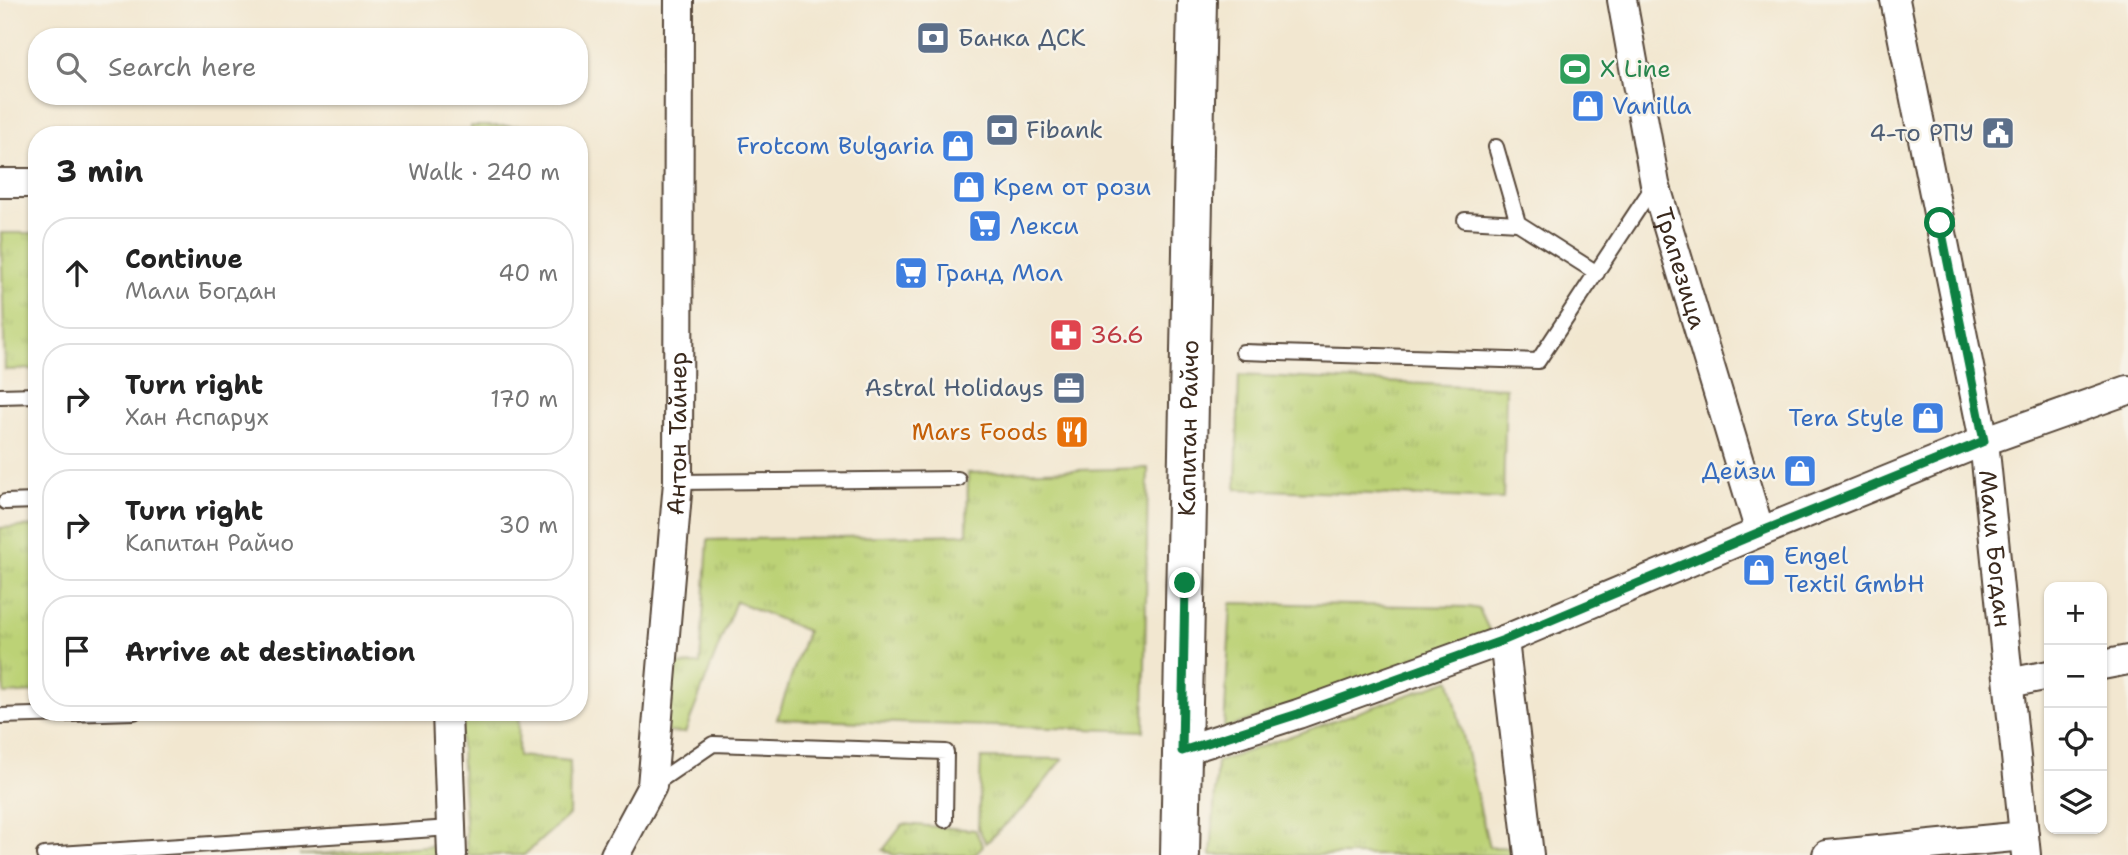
<!DOCTYPE html>
<meta charset="utf-8">
<style>
:root{--surface:#fff;--page:#f2f2f2;--text:#222;--muted:#767676;--line:#e0e0e0}
body{margin:0;font-family:"Shantell Sans",sans-serif;background:var(--page);color:var(--text)}
.controls{position:absolute;right:21px;bottom:21px;display:grid;overflow:hidden;border-radius:14px;box-shadow:0 2px 5px #0004}
.controls button{width:63px;height:63px;display:grid;place-items:center;padding:0;border:0;border-bottom:2px solid var(--line);background:var(--surface);color:var(--text);font:35px sans-serif}
.stop{position:absolute;width:21px;height:21px;margin:-16px;border:5px solid #0b8043;border-radius:50%;background:#fff}
.stop.end{background:#0b8043;border-color:#fff;box-shadow:0 2px 7px #0008}
.list{margin:0;padding:0;list-style:none}
h2{display:flex;justify-content:space-between;align-items:center;height:91px;margin:0;padding:0 28px;font-size:30px}
h2 small{font-size:23px;font-weight:400;color:var(--muted)}
.list li{display:grid;grid-template-columns:46px 1fr auto;gap:21px;align-items:center;box-sizing:border-box;height:112px;margin:0 14px 14px;padding:0 14px;border:2px solid var(--line);border-radius:28px}
.list b{display:block;font-size:26px;white-space:nowrap}
.list p{margin:0;font-size:23px;white-space:nowrap;color:var(--muted)}
.list em{font-size:23px;font-style:normal;color:var(--muted)}
.icon{flex:none;width:38px;height:38px;fill:none;stroke:currentColor;stroke-width:2;stroke-linecap:round;stroke-linejoin:round}
.map{position:relative;flex:none;width:2128px;height:855px;overflow:hidden}
.search{position:absolute;background:var(--surface);box-shadow:0 2px 5px #0004;left:28px;top:28px;width:560px;height:77px;display:flex;align-items:center;gap:18px;box-sizing:border-box;padding:0 24px;border-radius:28px;color:var(--muted);font-size:26px}
.panel{position:absolute;background:var(--surface);box-shadow:0 2px 5px #0004;left:28px;top:126px;width:560px;height:595px;border-radius:28px}
.map>svg:first-child{display:block}
</style>
<div class="map">
<svg width="2128" height="855" viewBox="0 0 2128 855">
<defs>
<pattern id="park-tufts" width="24" height="20" patternUnits="userSpaceOnUse" patternTransform="scale(1.75)"><rect width="24" height="20" fill="#bcd276"/><path d="M3 7l-1-3M5 7V3M7 7l1-3M15 17l-1-3M17 17v-4M19 17l1-3" fill="none" stroke="#a2b466"/></pattern>
</defs>
<rect width="100%" height="100%" fill="#f7f3e8"/>
<filter id="ink" filterUnits="userSpaceOnUse"><feTurbulence type="fractalNoise" baseFrequency=".0143" numOctaves="2"/><feDisplacementMap in="SourceGraphic" scale="14" xChannelSelector="R" yChannelSelector="G"/><feConvolveMatrix kernelMatrix="1 2 1 2 8 2 1 2 1" color-interpolation-filters="sRGB"/></filter>
<filter id="wash" filterUnits="userSpaceOnUse"><feTurbulence type="fractalNoise" baseFrequency=".00686" numOctaves="4" result="noise"/><feDisplacementMap in="SourceGraphic" scale="28" xChannelSelector="R" yChannelSelector="G"/><feGaussianBlur stdDeviation="1.57" result="paint"/><feColorMatrix in="noise" values="0 0 0 0 0 0 0 0 0 0 0 0 0 0 0 0 0 1.4 0 .05"/><feComposite in="paint" operator="in"/></filter>
<g filter="url(#wash)">
<rect width="100%" height="100%" fill="#f2e7d0"/>
<g fill="url(#park-tufts)" stroke="#7c7e4a" stroke-width="2">
<rect x="471" y="126" width="68" height="9"/>
<polygon points="1,233 37,233 37,369 5,370"/>
<polygon points="1239,375 1506,388 1503,499 1236,489"/>
<polygon points="1148,468 1144,731 777,719 807,631 736,601 685,733 665,732 671,665 700,664 708,540 967,534 968,473"/>
<polygon points="37,526 37,692 4,694 0,624 0,528"/>
<polygon points="1231,603 1468,607 1479,609 1492,636 1224,729"/>
<polygon points="1450,680 1489,847 1521,848 1522,855 1211,855 1217,762"/>
<polygon points="459,712 519,712 518,756 570,761 569,815 524,855 467,855"/>
<polygon points="981,758 1063,759 1026,805 986,843 978,828"/>
<polygon points="903,824 975,830 983,846 974,855 894,855 883,850"/>
<polygon points="439,845 440,855 299,855"/>
</g>
</g>
<g filter="url(#ink)">
<g fill="none" stroke-linecap="round" stroke-linejoin="round">
<defs>
<g id="lane">
<polyline points="1496,147 1518,223 1597,273"/>
<polyline points="1465,220 1518,223"/>
<polyline points="1243,352 1538,361 1654,185"/>
<polyline points="0,396 37,395"/>
<polyline points="678,482 958,479"/>
<polyline points="5,502 37,501"/>
<polyline points="0,716 134,712"/>
<polyline points="653,785 713,744 946,752 945,820"/>
<polyline points="44,855 451,828"/>
</g>
<g id="street">
<path id="s1" d="M1622,0L1655,184L1760,532"/>
<path id="s2" d="M1895,0L1984,441L2026,855"/>
<polyline points="0,183 37,183"/>
<polyline points="1504,640 1529,855"/>
<polyline points="2102,665 2128,660"/>
<polyline points="2009,683 2049,675"/>
<polyline points="447,712 452,855"/>
<polyline points="1182,751 1298,714 1504,640 1760,532 1984,441 2128,390"/>
<path id="s3" d="M615,855L652,786L678,482L679,0"/>
<polyline points="1827,855 2024,836"/>
</g>
<g id="secondary">
<path id="s4" d="M1180,855L1197,0"/>
</g>
</defs>
<use href="#lane" stroke="#564639" stroke-width="18"/>
<use href="#street" stroke="#564639" stroke-width="32"/>
<use href="#secondary" stroke="#564639" stroke-width="42"/>
<use href="#lane" stroke="#fff" stroke-width="14"/>
<use href="#street" stroke="#fff" stroke-width="28"/>
<use href="#secondary" stroke="#fff" stroke-width="38"/>
</g>
</g>
<g fill="none" stroke-linecap="round" stroke-linejoin="round" filter="url(#ink)">
<polyline stroke="#0b8043" stroke-width="9" points="1185,583 1182,751 1298,714 1504,640 1760,532 1984,441 1940,223"/>
</g>
<defs>
<symbol id="bank-square" viewBox="-11 -11 22 22"><rect x="-9" y="-9" width="18" height="18" rx="4" fill="#5c6f8a" stroke="#f7f3e8"/><path d="M-6-4H6V4H-6ZM0-2.3a2.3 2.3 0 1 0 0 4.6a2.3 2.3 0 1 0 0-4.6Z" fill="#fff"/></symbol>
<symbol id="stadium-square" viewBox="-11 -11 22 22"><rect x="-9" y="-9" width="18" height="18" rx="4" fill="#2e9e5b" stroke="#f7f3e8"/><path d="M0-5a6.5 5 0 1 0 0 10a6.5 5 0 1 0 0-10ZM-3.5-1.8h7v3.6h-7Z" fill="#fff"/></symbol>
<symbol id="shop-square" viewBox="-11 -11 22 22"><rect x="-9" y="-9" width="18" height="18" rx="4" fill="#3f7fe0" stroke="#f7f3e8"/><path d="M-5-2.5h2.3a2.7 3.5 0 0 1 5.4 0H5L5.5 6h-11ZM-1.5-2.5h3a1.5 2.3 0 0 0-3 0Z" fill="#fff"/></symbol>
<symbol id="civic-square" viewBox="-11 -11 22 22"><rect x="-9" y="-9" width="18" height="18" rx="4" fill="#5c6f8a" stroke="#f7f3e8"/><path d="M-.6-6.5H3V-4.5H.6V-3L4-1V1h2V6H-6V1h2V-1L-.6-3ZM-1.2 2.5V6h2.4V2.5Z" fill="#fff"/></symbol>
<symbol id="supermarket-square" viewBox="-11 -11 22 22"><rect x="-9" y="-9" width="18" height="18" rx="4" fill="#3f7fe0" stroke="#f7f3e8"/><path d="M-6-5.5h2.5l.6 2H6L4.5 2H-2.5L-4.4-4H-6ZM-1.5 3.2a1.3 1.3 0 1 0 .1 0ZM3 3.2a1.3 1.3 0 1 0 .1 0Z" fill="#fff"/></symbol>
<symbol id="pharmacy-square" viewBox="-11 -11 22 22"><rect x="-9" y="-9" width="18" height="18" rx="4" fill="#e0444e" stroke="#f7f3e8"/><path d="M-2-6h4v4h4v4h-4v4h-4v-4h-4v-4h4Z" fill="#fff"/></symbol>
<symbol id="office-square" viewBox="-11 -11 22 22"><rect x="-9" y="-9" width="18" height="18" rx="4" fill="#5c6f8a" stroke="#f7f3e8"/><path d="M-6-3h4V-5.5h4V-3h4V5H-6ZM-1-4.5V-3h2v-1.5ZM-6 0V1H6V0Z" fill="#fff"/></symbol>
<symbol id="restaurant-square" viewBox="-11 -11 22 22"><rect x="-9" y="-9" width="18" height="18" rx="4" fill="#e8710a" stroke="#f7f3e8"/><path d="M-5-6h1v4h1v-4h1v4h1v-4h1v5L-1.5 .5V6h-2V.5L-5-1ZM5-6V6H3V1.5H1.5Q1.5-4 5-6Z" fill="#fff"/></symbol>
</defs>
<g fill-rule="evenodd">
<use href="#bank-square" x="914" y="19" width="38" height="38"/>
<use href="#stadium-square" x="1556" y="50" width="38" height="38"/>
<use href="#shop-square" x="1569" y="87" width="38" height="38"/>
<use href="#bank-square" x="983" y="111" width="38" height="38"/>
<use href="#civic-square" x="1979" y="114" width="38" height="38"/>
<use href="#shop-square" x="939" y="127" width="38" height="38"/>
<use href="#shop-square" x="950" y="168" width="38" height="38"/>
<use href="#supermarket-square" x="966" y="207" width="38" height="38"/>
<use href="#supermarket-square" x="892" y="254" width="38" height="38"/>
<use href="#pharmacy-square" x="1047" y="316" width="38" height="38"/>
<use href="#office-square" x="1050" y="369" width="38" height="38"/>
<use href="#shop-square" x="1909" y="399" width="38" height="38"/>
<use href="#restaurant-square" x="1053" y="413" width="38" height="38"/>
<use href="#shop-square" x="1781" y="452" width="38" height="38"/>
<use href="#shop-square" x="1740" y="551" width="38" height="38"/>
</g>
<g text-anchor="middle" stroke-width="5" stroke-linejoin="round" paint-order="stroke">
<g font-size="24" fill="#4e5e75" stroke="#f7f3e8" text-anchor="start">
<text x="958" y="46">Банка ДСК</text>
<text x="1026" y="138">Fibank</text>
<text x="1974" y="141" text-anchor="end">4-то РПУ</text>
<text x="1044" y="396" text-anchor="end">Astral Holidays</text>
</g>
<g font-size="24" fill="#27864d" stroke="#f7f3e8" text-anchor="start">
<text x="1600" y="77">X Line</text>
</g>
<g font-size="24" fill="#366cbe" stroke="#f7f3e8" text-anchor="start">
<text x="1612" y="114">Vanilla</text>
<text x="934" y="154" text-anchor="end">Frotcom Bulgaria</text>
<text x="993" y="195">Крем от рози</text>
<text x="1010" y="234">Лекси</text>
<text x="936" y="281">Гранд Мол</text>
<text x="1904" y="426" text-anchor="end">Tera Style</text>
<text x="1776" y="479" text-anchor="end">Дейзи</text>
<text x="1784" y="564">Engel<tspan x="1784" dy="28">Textil GmbH</tspan></text>
</g>
<g font-size="24" fill="#3b2a1e" stroke="#f7f3e8">
<text dy="8" stroke="none"><textPath href="#s1" startOffset="275">Трапезица</textPath></text>
<text dy="8" stroke="none"><textPath href="#s4" startOffset="427">Капитан Райчо</textPath></text>
<text dy="8" stroke="none"><textPath href="#s3" startOffset="432">Антон Тайнер</textPath></text>
<text dy="8" stroke="none"><textPath href="#s2" startOffset="558">Мали Богдан</textPath></text>
</g>
<g font-size="24" fill="#be3a42" stroke="#f7f3e8" text-anchor="start">
<text x="1090" y="343">36.6</text>
</g>
<g font-size="24" fill="#c56008" stroke="#f7f3e8" text-anchor="end">
<text x="1048" y="440">Mars Foods</text>
</g>
</g>
</svg>
<div class="controls">
<button>+</button>
<button>−</button>
<button><svg class="icon" aria-label="locate" viewBox="0 0 24 24"><circle cx="12" cy="12" r="6"/><path d="M12 2v4M12 18v4M2 12h4M18 12h4"/></svg></button>
<button><svg class="icon" aria-label="layers" viewBox="0 0 24 24"><path d="M12 4l9 5-9 5-9-5zM3 14l9 5 9-5"/></svg></button>
</div>
<div class="stop" style="left:1940px;top:223px"></div>
<div class="stop end" style="left:1185px;top:583px"></div>
<div class="search"><svg class="icon" aria-label="search" viewBox="0 0 24 24"><circle cx="10" cy="10" r="6"/><path d="M15 15l6 6"/></svg>Search here</div>
<section class="panel">
<h2>3 min<small>Walk · 240 m</small></h2>
<ul class="list">
<li><svg class="icon" aria-label="ahead" viewBox="0 0 24 24"><path d="M12 20V5M6 11l6-6 6 6"/></svg><div><b>Continue</b><p>Мали Богдан</p></div><em>40 m</em></li>
<li><svg class="icon" aria-label="right" viewBox="0 0 24 24"><path d="M7 20v-9h11M14 6l5 5-5 5"/></svg><div><b>Turn right</b><p>Хан Аспарух</p></div><em>170 m</em></li>
<li><svg class="icon" aria-label="right" viewBox="0 0 24 24"><path d="M7 20v-9h11M14 6l5 5-5 5"/></svg><div><b>Turn right</b><p>Капитан Райчо</p></div><em>30 m</em></li>
<li><svg class="icon" aria-label="arrive" viewBox="0 0 24 24"><path d="M6 21V4h12l-3 4 3 4H6"/></svg><div><b>Arrive at destination</b></div></li>
</ul>
</section>
</div>
